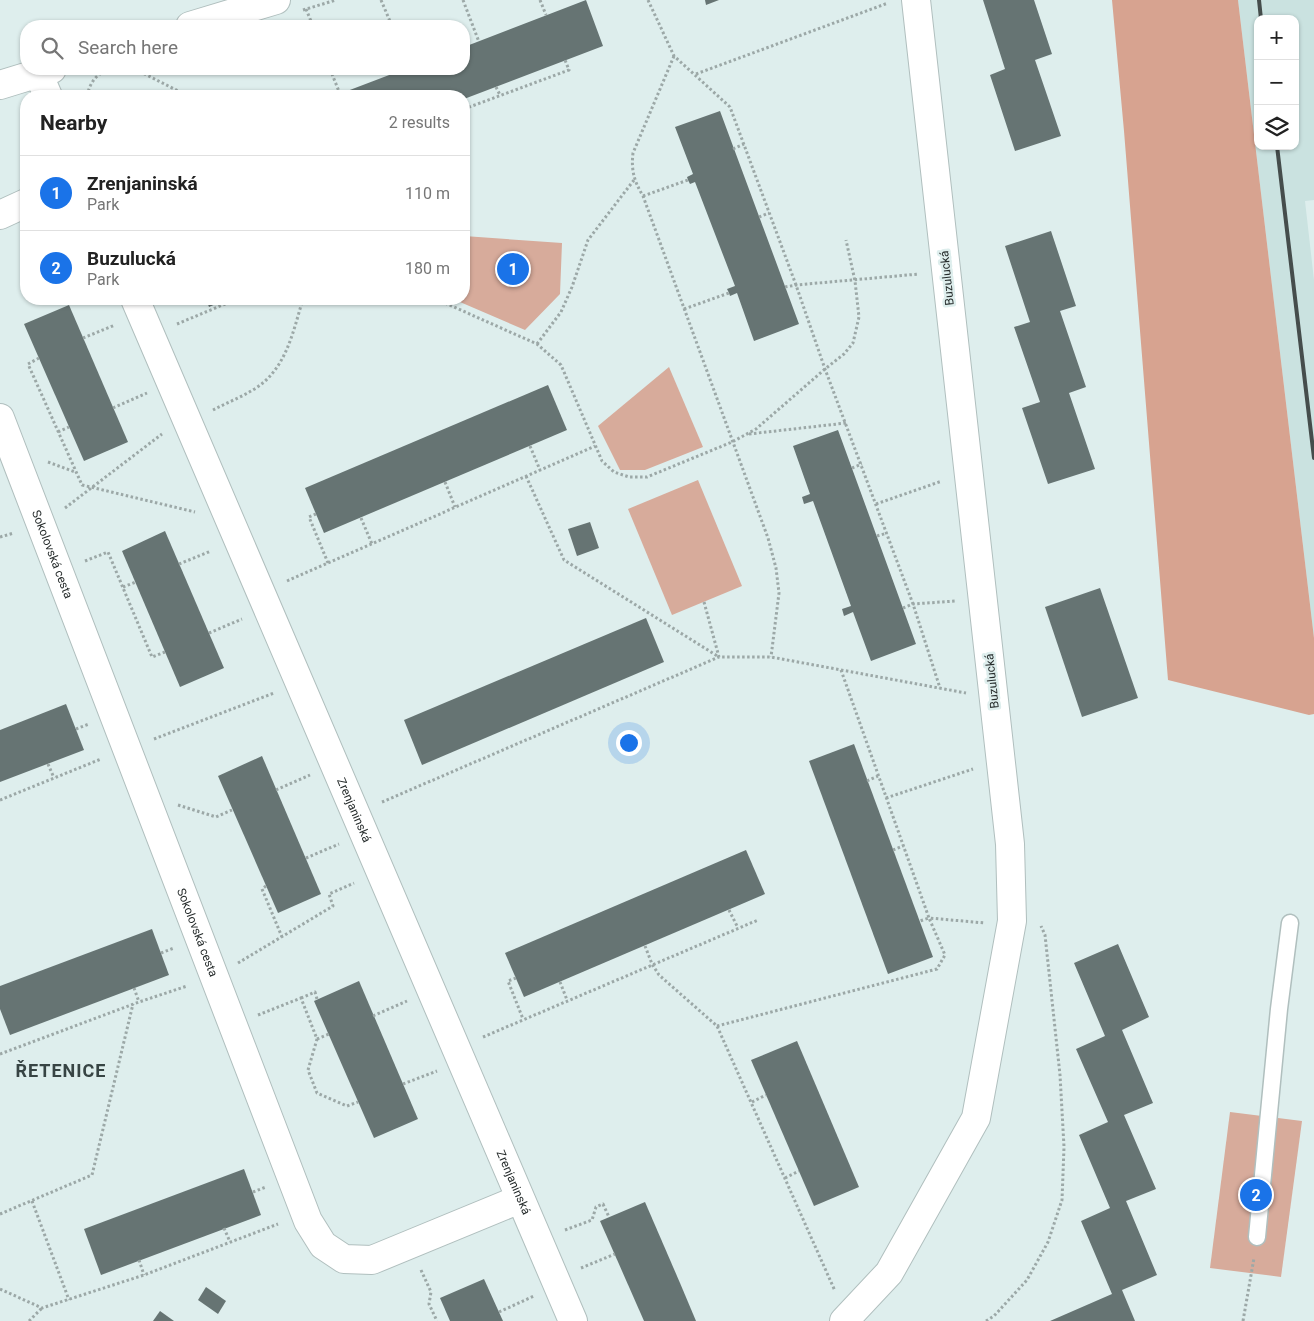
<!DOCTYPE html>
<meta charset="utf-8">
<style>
:root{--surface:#fff;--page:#f6f6f6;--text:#222;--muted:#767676;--line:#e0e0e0;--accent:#1a73e8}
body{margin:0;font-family:Roboto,sans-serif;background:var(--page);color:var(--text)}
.controls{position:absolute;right:15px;top:15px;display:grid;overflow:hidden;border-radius:10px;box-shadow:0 1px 4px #0004}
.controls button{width:45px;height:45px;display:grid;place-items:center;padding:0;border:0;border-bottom:1px solid var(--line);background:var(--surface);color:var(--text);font:25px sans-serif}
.you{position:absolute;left:628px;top:742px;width:18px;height:18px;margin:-12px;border:4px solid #fff;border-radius:50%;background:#1a73e8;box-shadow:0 0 0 8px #1a73e833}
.badge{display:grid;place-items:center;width:32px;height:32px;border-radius:50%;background:var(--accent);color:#fff;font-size:16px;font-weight:700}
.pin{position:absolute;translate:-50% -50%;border:2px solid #fff;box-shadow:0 1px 5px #0006}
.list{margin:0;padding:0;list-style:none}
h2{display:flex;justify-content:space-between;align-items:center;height:65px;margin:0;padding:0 20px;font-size:21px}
h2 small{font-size:16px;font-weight:400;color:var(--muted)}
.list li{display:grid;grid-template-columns:32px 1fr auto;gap:15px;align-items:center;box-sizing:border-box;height:75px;padding:0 20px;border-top:1px solid var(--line)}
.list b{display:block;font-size:19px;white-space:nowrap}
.list p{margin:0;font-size:16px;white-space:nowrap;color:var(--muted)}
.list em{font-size:16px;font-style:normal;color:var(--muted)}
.icon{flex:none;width:28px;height:28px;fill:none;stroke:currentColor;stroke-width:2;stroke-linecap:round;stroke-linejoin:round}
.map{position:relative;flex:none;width:1314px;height:1321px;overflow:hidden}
.search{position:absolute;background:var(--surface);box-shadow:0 1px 4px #0004;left:20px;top:20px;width:450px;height:55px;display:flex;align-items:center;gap:12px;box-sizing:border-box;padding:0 18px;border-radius:20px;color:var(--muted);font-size:19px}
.panel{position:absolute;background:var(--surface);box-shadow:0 1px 4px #0004;left:20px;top:90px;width:450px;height:215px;border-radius:20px}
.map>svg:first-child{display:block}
</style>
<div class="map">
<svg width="1314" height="1321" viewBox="0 0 1314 1321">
<rect width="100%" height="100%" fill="#deeeed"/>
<path fill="#cae2e0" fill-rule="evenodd" d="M1238,0H1314V200L1305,201L1314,280V638ZM1258,19H1295V146H1258Z"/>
<g fill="#d7ab9b">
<polygon points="464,236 562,243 560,294 525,330 453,299 464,299"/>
<polygon points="669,367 703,447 645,470 620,470 598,426"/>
<polygon points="698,480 742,586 672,615 628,509"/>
<polygon points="1230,1112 1302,1121 1281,1277 1210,1268"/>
</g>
<polygon fill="#d7a390" points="1112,0 1238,0 1314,638 1314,714 1309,715 1168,680 1124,131"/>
<g fill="#667473">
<polygon points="586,0 603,46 464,99 464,96 334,96 405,69 464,69 464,47"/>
<polygon points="705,0 719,0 706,5"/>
<polygon points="983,0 1034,0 1052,54 1035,60 1061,136 1015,151 990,75 1005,69"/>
<polygon points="720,111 799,324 754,341 737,293 730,296 729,293 727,289 735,286 695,182 690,184 688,180 687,177 693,174 675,127"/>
<polygon points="1051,231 1076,306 1060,311 1086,387 1069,393 1095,469 1048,484 1022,408 1040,402 1014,327 1030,322 1005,246"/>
<polygon points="206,299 227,299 209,307"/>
<polygon points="69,305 128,442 84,461 24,324"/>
<polygon points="548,385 567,430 324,533 305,488"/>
<polygon points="838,430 916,644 871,661 853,612 844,616 842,609 851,606 813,501 804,504 802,497 810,494 793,446"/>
<polygon points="590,522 599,548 577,556 568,529"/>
<polygon points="165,531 224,668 180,687 122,551"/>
<polygon points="1100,588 1138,698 1082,717 1045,607"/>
<polygon points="646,618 664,662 422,765 404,720"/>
<polygon points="66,704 84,750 0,782 0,730"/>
<polygon points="854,744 933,957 888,974 809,761"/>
<polygon points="262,756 321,894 278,913 218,776"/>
<polygon points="746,850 765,894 524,997 505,953"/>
<polygon points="152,929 169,975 10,1035 0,1009 0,986"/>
<polygon points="1118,944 1149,1017 1122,1030 1153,1103 1124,1115 1156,1189 1126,1201 1157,1275 1122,1290 1135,1321 1050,1321 1112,1294 1081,1221 1110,1208 1079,1135 1108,1122 1076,1049 1105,1036 1074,963"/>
<polygon points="359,981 418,1119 374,1138 314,1001"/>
<polygon points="797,1041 859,1187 814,1206 751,1060"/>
<polygon points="244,1169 261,1215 101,1275 84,1229"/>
<polygon points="645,1202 680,1283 696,1321 644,1321 600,1221"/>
<polygon points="484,1279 503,1321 450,1321 440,1298"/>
<polygon points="206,1287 226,1301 218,1314 198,1300"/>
<polygon points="160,1311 174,1321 153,1321"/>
</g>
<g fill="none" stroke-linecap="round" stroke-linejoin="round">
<defs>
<polyline id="service" points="1257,1237 1279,1009 1290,923"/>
<g id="minor">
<polyline points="190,26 276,0"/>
<polyline points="38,73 48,96"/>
<polyline points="0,85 52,69"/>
<polyline points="0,215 26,203"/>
<path id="s1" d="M135,299L573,1321"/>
<path id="s2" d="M0,418L308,1221L323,1245L344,1259L372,1260L520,1199"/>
<polyline points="844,1321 889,1273 976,1118 1012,921 1010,844 916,0"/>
</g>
</defs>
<use href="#service" stroke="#b0bfbe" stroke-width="19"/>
<use href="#minor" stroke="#b0bfbe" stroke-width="30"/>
<g stroke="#9ca8a7" stroke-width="3" stroke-dasharray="2.5 2.5" stroke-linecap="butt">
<polyline points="381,0 392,26"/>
<polyline points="463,0 479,42"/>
<polyline points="540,0 546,15"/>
<polyline points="648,0 674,56 730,107 796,285 825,369 913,604 940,688"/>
<polyline points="306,9 313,26"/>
<polyline points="303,10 336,0"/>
<path d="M674,56L633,153C631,170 634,181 643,196L768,538L776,568L779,593L771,657"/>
<polyline points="135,69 188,96"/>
<polyline points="330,69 340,94"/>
<polyline points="696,74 888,3"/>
<polyline points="496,87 500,95"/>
<path d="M87,96C90,82 97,73 110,69"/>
<polyline points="464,109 569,70 565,60"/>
<polyline points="733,149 744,144"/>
<polyline points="643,196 688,180"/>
<polyline points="759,217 769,213"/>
<polyline points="785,287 796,285 919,274"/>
<polyline points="436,299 537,344 561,365 602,461 614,472 629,477 647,477 732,442 756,429 825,369 844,354 853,343 859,317 855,281 846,240"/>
<polyline points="684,309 729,293"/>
<polyline points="177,324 225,304 224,300"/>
<polyline points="83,338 115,325"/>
<polyline points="537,344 561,312 572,287 588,240 634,180"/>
<polyline points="39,358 28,364 82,485 195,512"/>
<polyline points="113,408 147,393"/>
<path d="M213,410C230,401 250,394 264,382C288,361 294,328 303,299"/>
<polyline points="58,432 69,427"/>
<polyline points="749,434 846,423"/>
<polyline points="530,446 540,470"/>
<polyline points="48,462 75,472"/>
<polyline points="852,468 862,464"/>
<polyline points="526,476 564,560 719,657"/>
<polyline points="445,482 455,507"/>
<polyline points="876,504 942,481"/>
<polyline points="65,508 162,434"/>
<polyline points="316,514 309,517 328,563"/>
<polyline points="361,518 372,544"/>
<polyline points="877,536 887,533"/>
<polyline points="0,537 14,533"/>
<polyline points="85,561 108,552 152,657 165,652"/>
<polyline points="179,564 211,551"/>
<polyline points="287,581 595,446"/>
<polyline points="123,587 136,582"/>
<polyline points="704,602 719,657"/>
<polyline points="903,608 913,604 955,601"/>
<polyline points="209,633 242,619"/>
<polyline points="841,670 929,918 985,923"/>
<polyline points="76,729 89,724"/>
<polyline points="154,739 274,693"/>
<polyline points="48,764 54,778"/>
<polyline points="867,781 878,776"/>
<polyline points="276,790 310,775"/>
<polyline points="886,798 973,769"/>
<polyline points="0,800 101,759"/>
<polyline points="382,802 719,657 771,657 966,693"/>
<polyline points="178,805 216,817 232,810"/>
<polyline points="893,850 903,846"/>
<polyline points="306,858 339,844"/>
<polyline points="266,886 262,889 282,937"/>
<polyline points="729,910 738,928"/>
<polyline points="645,946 652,964 659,975 717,1026 835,1291"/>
<polyline points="161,953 174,948"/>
<polyline points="238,963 333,906 329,894 354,883"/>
<polyline points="516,978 508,981 523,1019"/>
<polyline points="560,982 567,1000"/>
<polyline points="134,988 139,1002"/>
<polyline points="301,998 315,992 317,999"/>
<polyline points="258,1015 301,998 317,1039 308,1070 317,1093 347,1106 358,1102"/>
<polyline points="373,1016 407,1001"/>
<polyline points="717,1026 937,969 945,955 929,918 920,921"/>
<polyline points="483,1037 758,920"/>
<polyline points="317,1039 329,1034"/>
<polyline points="0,1054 139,1002 187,986"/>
<polyline points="403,1084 437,1071"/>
<polyline points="752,1102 766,1095"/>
<polyline points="785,1178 799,1171"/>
<polyline points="253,1192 266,1187"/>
<polyline points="32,1201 69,1300"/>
<polyline points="0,1214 92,1175 133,1004"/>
<polyline points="224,1228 230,1242"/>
<polyline points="565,1230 592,1220 596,1207 603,1204 609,1217"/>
<polyline points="139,1260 144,1275"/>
<polyline points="581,1268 615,1254"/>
<polyline points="421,1270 431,1292 429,1304 437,1321"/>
<polyline points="0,1289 42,1308 144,1275 278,1224"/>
<polyline points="499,1312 534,1296"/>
<polyline points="29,1321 42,1308"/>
<polyline points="986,1321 994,1316 1027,1280 1048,1242 1062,1200 1064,1147 1060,1075 1045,935 1041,926"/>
<polyline points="1243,1321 1254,1258"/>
</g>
<use href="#service" stroke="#fff" stroke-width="16"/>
<use href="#minor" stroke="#fff" stroke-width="28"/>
<g stroke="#454d4c" stroke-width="4">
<polyline points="1259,0 1261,19"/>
<polyline points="1277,146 1314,458"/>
</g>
</g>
<g text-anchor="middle" stroke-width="5" stroke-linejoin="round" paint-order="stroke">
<g font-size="12" fill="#252b2b" stroke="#deeeed">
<text transform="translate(947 278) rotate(-96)" y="4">Buzulucká</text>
<text dy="4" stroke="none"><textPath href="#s2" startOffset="146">Sokolovská cesta</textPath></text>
<text transform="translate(992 681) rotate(-96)" y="4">Buzulucká</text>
<text dy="4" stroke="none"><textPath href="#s1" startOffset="556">Zrenjaninská</textPath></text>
<text dy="4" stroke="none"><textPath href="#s2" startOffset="551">Sokolovská cesta</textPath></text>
<text dy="4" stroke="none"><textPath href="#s1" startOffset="961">Zrenjaninská</textPath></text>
</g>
<g font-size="18" font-weight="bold" letter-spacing="1" fill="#374444" stroke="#deeeed">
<text x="61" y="1077">ŘETENICE</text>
</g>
</g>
</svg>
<div class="controls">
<button>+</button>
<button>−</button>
<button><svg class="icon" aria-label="layers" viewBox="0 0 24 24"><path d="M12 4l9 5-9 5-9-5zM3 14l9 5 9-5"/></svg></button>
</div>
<div class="you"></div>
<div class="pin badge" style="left:513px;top:269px">1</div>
<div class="pin badge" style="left:1256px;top:1195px">2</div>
<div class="search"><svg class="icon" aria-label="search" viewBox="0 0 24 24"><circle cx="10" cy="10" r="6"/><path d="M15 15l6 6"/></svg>Search here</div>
<section class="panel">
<h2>Nearby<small>2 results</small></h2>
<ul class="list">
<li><span class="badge">1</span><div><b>Zrenjaninská</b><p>Park</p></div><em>110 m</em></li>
<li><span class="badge">2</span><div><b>Buzulucká</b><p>Park</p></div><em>180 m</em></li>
</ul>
</section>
</div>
